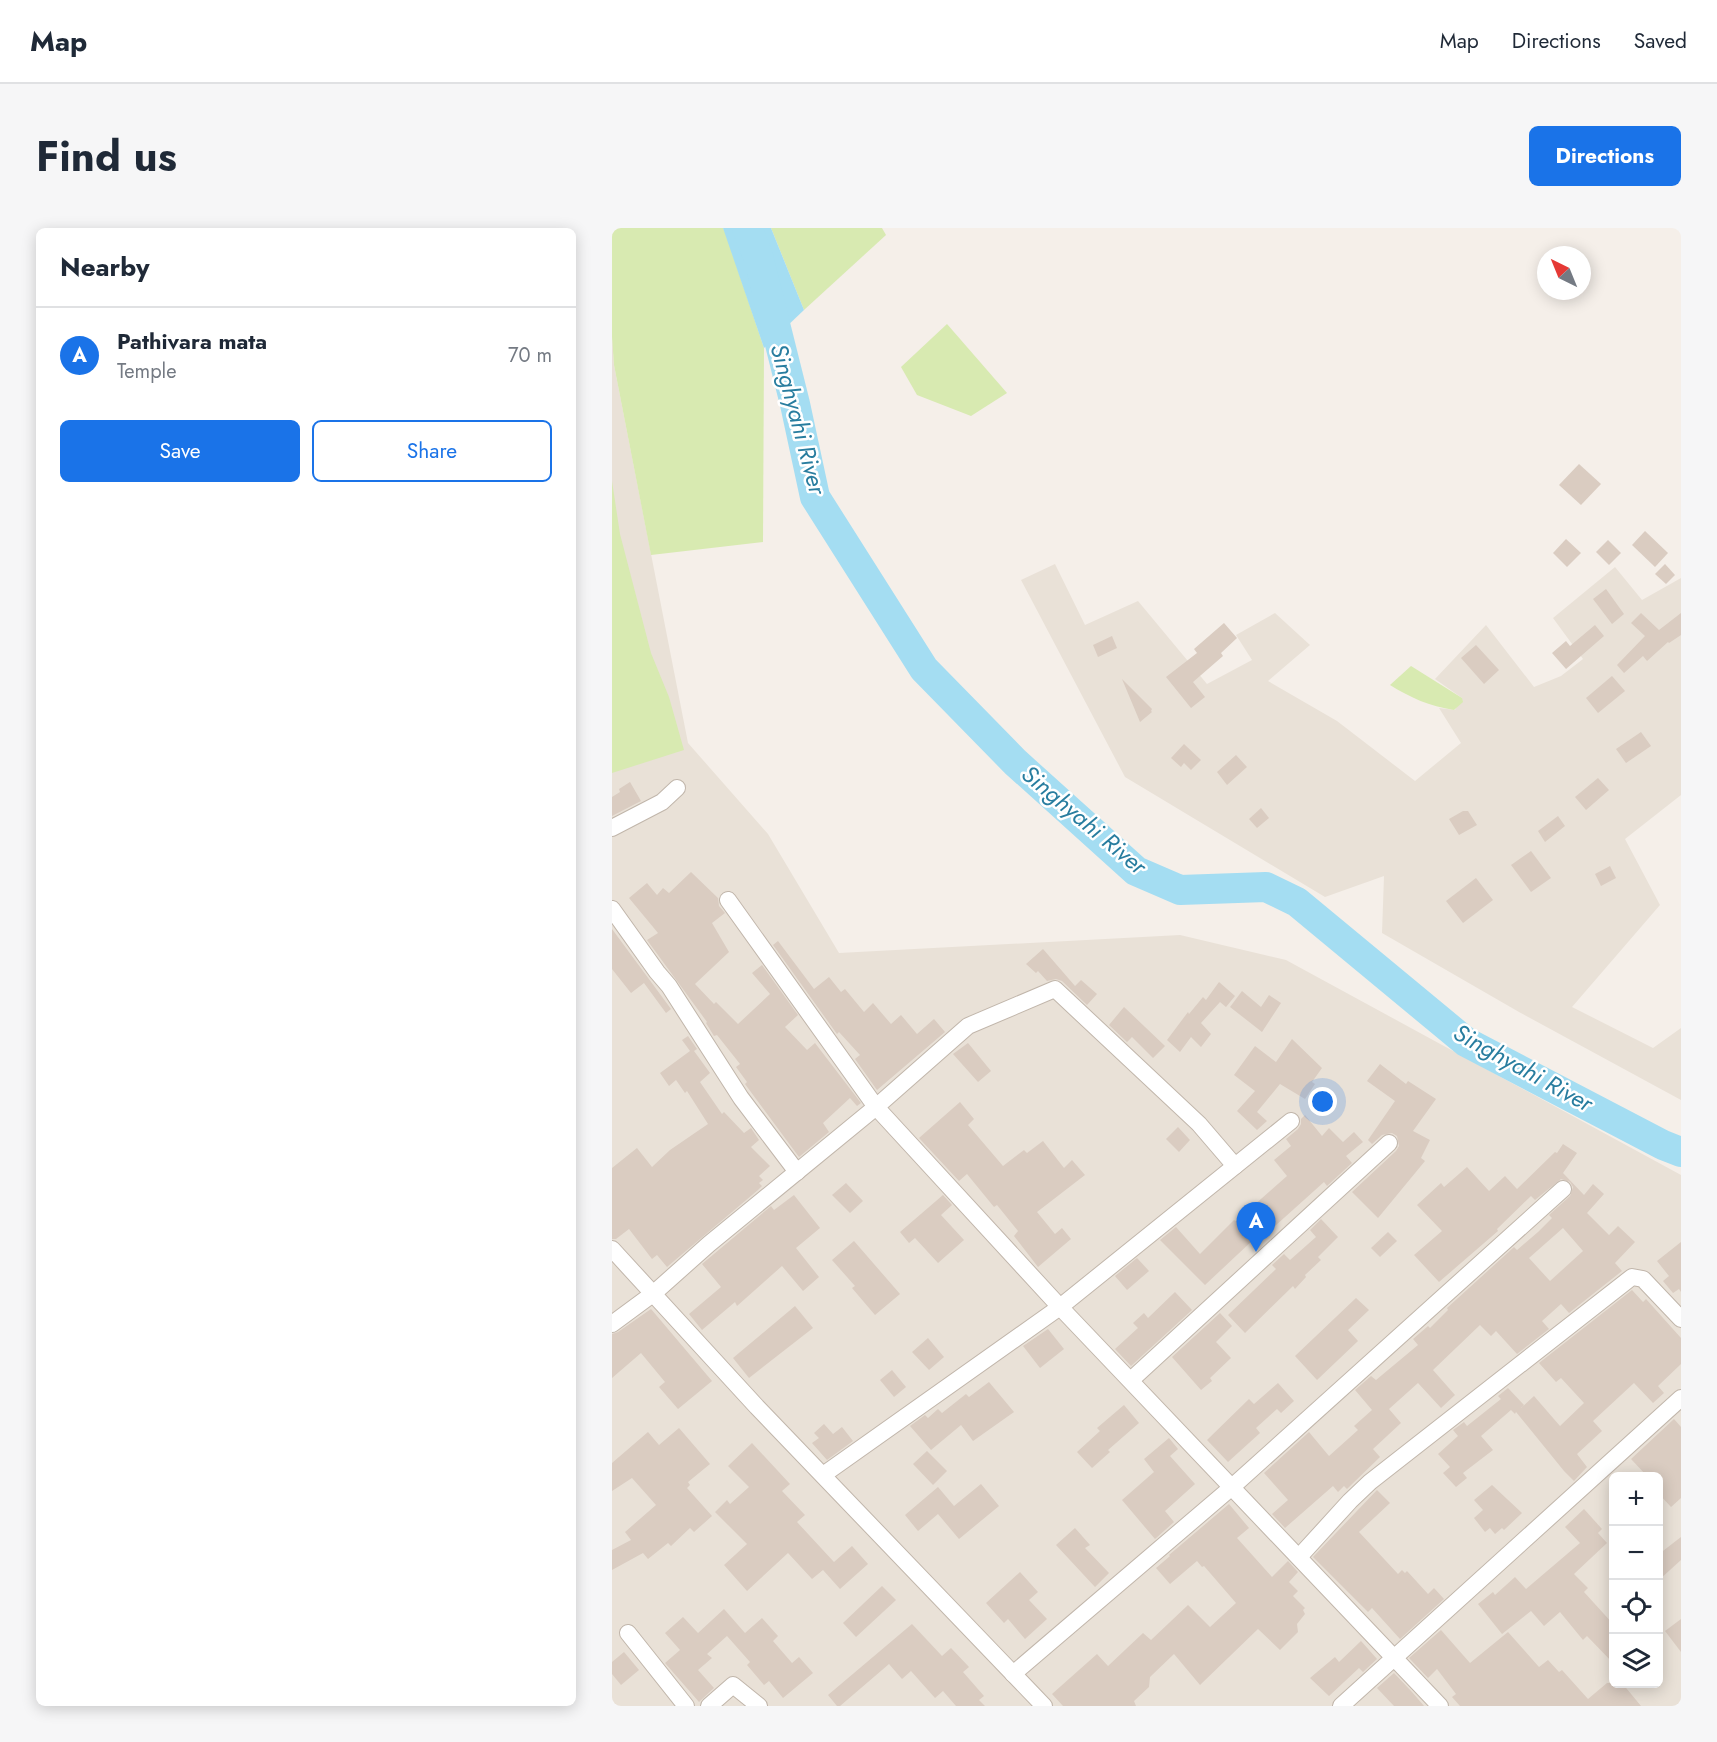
<!DOCTYPE html>
<meta charset="utf-8">
<style>
:root{--surface:#fff;--page:#f6f6f7;--text:#1f2937;--muted:#747a83;--line:#e0e1e3;--accent:#1a73e8}
body{margin:0;font-family:Jost,sans-serif;background:var(--page);color:var(--text)}
.controls{position:absolute;right:18px;bottom:18px;display:grid;overflow:hidden;border-radius:9px;box-shadow:0 3px 15px #0003}
.controls button{width:54px;height:54px;display:grid;place-items:center;padding:0;border:0;border-bottom:2px solid var(--line);background:var(--surface);color:var(--text);font:30px sans-serif}
.compass{position:absolute;left:925px;top:18px;width:54px;height:54px;border-radius:50%;background:var(--surface);box-shadow:0 3px 15px #0003;rotate:317deg}
.you{position:absolute;left:711px;top:874px;width:21px;height:21px;margin:-15px;border:4px solid #fff;border-radius:50%;background:#1a73e8;box-shadow:0 0 0 9px #1a73e833}
.badge{display:grid;place-items:center;width:39px;height:39px;border-radius:50%;background:var(--accent);color:#fff;font-size:20px;font-weight:700}
.pin{position:absolute;translate:-50% -50px;filter:drop-shadow(0 2px 3px #0008)}
.pin::after{content:'';position:absolute;top:32px;width:21px;height:18px;background:inherit;clip-path:polygon(0 0,100% 0,50% 100%)}
.list{margin:0;padding:0;list-style:none}
h2{display:flex;justify-content:space-between;align-items:center;height:78px;margin:0;padding:0 24px;font-size:26px}
h2 small{font-size:20px;font-weight:400;color:var(--muted)}
.list li{display:grid;grid-template-columns:39px 1fr auto;gap:18px;align-items:center;box-sizing:border-box;height:96px;padding:0 24px;border-top:2px solid var(--line)}
.list b{display:block;font-size:22px;white-space:nowrap}
.list p{margin:0;font-size:20px;white-space:nowrap;color:var(--muted)}
.list em{font-size:20px;font-style:normal;color:var(--muted)}
.actions{display:flex;gap:12px;padding:18px 24px}
.actions a{flex:1;padding:14px 0;border:2px solid var(--accent);border-radius:9px;text-align:center;font-size:21px;color:var(--accent)}
.actions .main{background:var(--accent);color:#fff}
.icon{flex:none;width:33px;height:33px;fill:none;stroke:currentColor;stroke-width:2;stroke-linecap:round;stroke-linejoin:round}
.map{position:relative;flex:none;width:1069px;height:1478px;overflow:hidden;border-radius:9px}
header{display:flex;align-items:center;gap:36px;box-sizing:border-box;height:84px;padding:0 30px;background:var(--surface);border-bottom:2px solid var(--line)}
header strong{font-size:28px}
nav{display:flex;gap:33px;margin-inline-start:auto;font-size:21px}
.intro{display:flex;align-items:center;justify-content:space-between;box-sizing:border-box;height:144px;padding:0 36px}
h1{margin:0;font-size:42px}
.button{padding:15px 27px;border-radius:9px;background:var(--accent);color:#fff;font-size:21px;font-weight:700}
main{display:flex;gap:36px;padding:0 36px}
aside{flex:1;background:var(--surface);border-radius:9px;box-shadow:0 3px 15px #0003}
.map>svg:first-child{display:block}
</style>
<header>
<strong>Map</strong>
<nav><a>Map</a><a>Directions</a><a>Saved</a></nav>
</header>
<div class="intro"><h1>Find us</h1><a class="button">Directions</a></div>
<main>
<aside>
<h2>Nearby<small></small></h2>
<ul class="list">
<li><span class="badge">A</span><div><b>Pathivara mata</b><p>Temple</p></div><em>70 m</em></li>
</ul>
<div class="actions"><a class="main">Save</a><a>Share</a></div>
</aside>
<div class="map">
<svg width="1069" height="1478" viewBox="0 0 1069 1478">
<rect width="100%" height="100%" fill="#f5efe9"/>
<g fill="#e9e1d7" fill-rule="evenodd">
<path d="M0,109L2,137L76,515L156,606L227,725L568,707L674,732L1069,947V1478H0ZM1002,1248H1046V1456H1002Z"/>
<polygon points="443,336 473,397 526,373 595,456 640,432 624,407 663,385 698,417 656,453 725,493 803,553 849,515 827,480 843,482 850,470 823,451 874,397 922,459 949,448 971,431 941,390 1003,339 1030,372 1069,350 1069,567 1013,611 1048,677 960,779 1041,820 1069,800 1069,872 907,784 770,705 772,648 713,669 513,549 409,352"/>
</g>
<g fill="#d8eab1">
<polygon points="0,0 111,0 114,6 152,120 151,314 39,327 2,137 0,109"/>
<polygon points="159,0 270,0 274,7 192,82"/>
<polygon points="335,96 395,165 359,188 305,167 289,139"/>
<polygon points="0,253 8,306 39,425 57,469 72,522 0,545"/>
<path d="M799,438L850,470L851,474L842,482C817,478 799,470 778,457Z"/>
</g>
<polygon fill="#a4ddf2" points="111,0 159,0 192,82 152,120"/>
<g fill="none" stroke-linecap="round" stroke-linejoin="round">
<polyline stroke="#a4ddf2" stroke-width="30" points="135,0 146,28 183,176 203,269 312,441 403,534 524,643 568,662 654,659 685,674 854,814 1051,917 1069,924"/>
</g>
<g fill="#daccc1" fill-rule="evenodd">
<polygon points="967,236 989,256 969,277 947,257"/>
<polygon points="1033,303 1056,325 1043,339 1020,317"/>
<polygon points="954,311 969,325 955,339 941,325"/>
<polygon points="996,312 1009,325 997,337 984,324"/>
<polygon points="1053,336 1063,347 1054,356 1043,346"/>
<polygon points="994,361 1012,386 1000,396 981,371"/>
<polygon points="1029,385 1047,402 1069,385 1069,407 1057,415 1056,414 1035,433 1031,428 1012,445 1005,437 1033,408 1019,395"/>
<polygon points="612,395 625,410 609,425 611,428 581,454 593,469 579,480 554,449 585,425 582,421"/>
<polygon points="983,397 992,408 954,441 940,425 954,413 958,418"/>
<polygon points="500,408 505,420 486,429 481,417"/>
<polygon points="864,417 887,442 872,456 849,430"/>
<polygon points="1000,448 1013,463 986,485 974,470"/>
<polygon points="510,451 540,481 539,483 540,484 528,494"/>
<polygon points="1029,504 1039,518 1014,535 1004,521"/>
<polygon points="572,516 589,532 579,542 572,535 569,539 559,530"/>
<polygon points="624,527 635,539 615,557 605,544"/>
<polygon points="986,550 997,562 974,582 963,569"/>
<polygon points="18,554 29,573 0,588 0,569 8,564 7,561"/>
<polygon points="649,580 657,590 645,600 637,591"/>
<polygon points="851,583 856,583 865,597 847,607 837,591"/>
<polygon points="946,588 953,598 933,614 926,603"/>
<polygon points="919,623 939,650 919,664 899,637"/>
<polygon points="998,638 1004,650 989,658 983,646"/>
<polygon points="79,644 106,670 107,678 113,685 100,695 117,724 83,756 102,776 104,774 126,796 158,766 140,745 150,737 186,787 173,799 195,822 203,815 249,875 245,878 238,870 211,895 217,904 187,929 133,856 135,854 124,839 128,836 105,807 102,808 94,795 95,794 35,712 46,705 17,670 35,655 45,667 51,660 57,665"/>
<polygon points="864,650 881,672 851,695 834,673"/>
<polygon points="0,701 59,781 54,785 32,755 19,765 0,741"/>
<polygon points="166,713 202,761 217,749 229,764 233,761 252,784 261,775 279,796 289,787 305,806 322,791 333,804 265,862 243,831 248,827 227,804 225,806 161,717"/>
<polygon points="431,721 463,758 469,752 485,766 475,777 450,753 444,751 435,753 426,743 424,745 414,736"/>
<polygon points="607,754 623,768 614,779 608,774 589,795 599,806 589,819 579,809 568,824 555,812 576,784 577,786 591,769 594,772"/>
<polygon points="630,763 649,779 657,767 669,775 650,804 618,779"/>
<polygon points="512,779 553,818 541,830 520,809 515,814 497,797"/>
<polygon points="76,808 85,821 82,823 98,845 88,854 110,886 112,884 132,905 139,900 147,912 139,919 158,938 147,948 151,952 147,955 150,958 146,962 55,1039 45,1027 40,1031 17,1001 4,1011 0,1011 0,940 25,920 40,939 58,922 96,896 75,863 73,865 64,852 57,858 48,845 78,823 70,812"/>
<polygon points="680,811 710,840 700,854 703,856 693,871 668,856 645,884 655,893 645,902 625,883 643,863 622,847 643,818 664,834"/>
<polygon points="356,815 379,843 366,854 341,826"/>
<polygon points="768,836 794,856 796,853 824,871 801,903 818,912 809,930 813,933 766,990 740,964 784,923 787,918 785,908 780,905 770,907 760,916 756,912 783,873 755,853"/>
<polygon points="348,874 362,891 356,897 391,938 412,922 415,925 431,913 452,940 460,932 473,947 425,984 443,1006 450,1000 459,1011 426,1039 402,1008 406,1003 385,977 382,979 355,946 347,953 307,910"/>
<polygon points="693,887 710,908 717,900 731,914 742,904 751,914 734,928 740,935 715,958 712,954 644,1015 641,1012 593,1057 548,1012 564,999 588,1026 622,992 624,993 675,948 662,932 679,918 674,911 686,901 689,896 689,891"/>
<polygon points="566,899 578,912 567,924 554,911"/>
<path d="M951,916L965,925L951,945L972,967L981,956L992,966L975,985L997,1007L1006,998L1023,1014L1003,1035L1010,1043L957,1085L949,1076L930,1093L937,1101L905,1126L884,1103L879,1108L868,1097L821,1142L843,1167L829,1180L806,1155L777,1181L789,1195L761,1221L768,1229L735,1261L732,1258L726,1264L721,1258L673,1300L660,1286L676,1272L652,1245L697,1204L717,1228L746,1202L742,1198L760,1182L743,1162L759,1148L764,1152L806,1117L801,1111L816,1098L818,1100L836,1082L835,1080L902,1019L905,1022L926,1004L940,990L937,987L958,968L961,959L958,954L949,951L923,972L919,968L885,1001L886,1003L827,1054L802,1027L830,1003L805,977L829,955L832,959L855,939L877,963L893,948L905,961L943,924L945,925ZM951,1000L971,1023L938,1053L917,1030Z"/>
<polygon points="234,955 251,973 238,985 220,967"/>
<polygon points="182,967 208,1000 184,1020 207,1049 191,1063 170,1038 125,1078 123,1074 90,1102 77,1086 109,1059 90,1036 159,978 162,982"/>
<polygon points="331,967 340,977 329,987 352,1012 326,1035 303,1010 297,1015 288,1004"/>
<polygon points="709,991 726,1009 706,1029 709,1032 693,1047 694,1049 683,1061 681,1058 633,1105 616,1087 664,1041 660,1037 672,1026 678,1032 704,1009 698,1002"/>
<polygon points="776,1004 785,1013 768,1029 759,1020"/>
<polygon points="242,1013 288,1066 263,1087 240,1060 243,1058 220,1032"/>
<polygon points="1069,1014 1069,1064 1067,1061 1061,1065 1051,1053 1057,1048 1045,1033"/>
<polygon points="525,1030 537,1043 515,1062 503,1048"/>
<polygon points="1020,1062 1031,1074 1034,1071 1069,1110 1069,1136 1046,1158 1052,1165 1041,1175 1022,1155 981,1193 990,1203 965,1226 975,1239 962,1253 952,1243 904,1184 903,1186 899,1182 869,1208 881,1222 851,1245 855,1250 844,1259 831,1245 838,1239 826,1226 846,1208 841,1202 852,1194 855,1198 889,1171 886,1168 896,1160 912,1177 909,1180 922,1168 948,1198 972,1175 949,1150 944,1154 927,1135"/>
<polygon points="563,1064 580,1082 519,1138 503,1121 526,1100 521,1095 532,1085 536,1090"/>
<polygon points="744,1070 757,1082 736,1102 746,1113 705,1152 683,1128"/>
<polygon points="183,1078 201,1100 137,1150 121,1130"/>
<polygon points="39,1081 100,1153 66,1181 47,1159 53,1154 29,1125 0,1150 0,1106 6,1104"/>
<polygon points="608,1085 620,1098 604,1114 619,1130 598,1150 600,1153 589,1162 560,1129"/>
<polygon points="436,1101 452,1121 428,1140 411,1118"/>
<polygon points="316,1110 332,1129 317,1142 300,1124"/>
<polygon points="280,1142 294,1159 282,1169 268,1152"/>
<polygon points="377,1154 402,1184 361,1213 349,1197 319,1222 298,1198 313,1187 316,1190 326,1181 330,1185 354,1166 357,1169"/>
<polygon points="666,1155 682,1173 669,1185 665,1181 644,1200 648,1205 616,1234 595,1212 637,1171 642,1176"/>
<polygon points="512,1177 527,1195 496,1222 498,1224 480,1240 465,1224 488,1203 485,1200"/>
<polygon points="1062,1191 1069,1199 1069,1270 1059,1279 1047,1266 1047,1248 1035,1248 1019,1231"/>
<polygon points="212,1196 221,1206 230,1199 241,1213 215,1232 200,1215 207,1210 202,1205"/>
<polygon points="67,1200 98,1236 76,1254 78,1257 75,1260 100,1288 82,1304 78,1300 59,1318 56,1315 36,1331 31,1325 0,1342 0,1322 19,1312 13,1304 44,1277 20,1250 0,1263 0,1235 36,1204 47,1217"/>
<polygon points="557,1210 566,1221 558,1228 583,1256 553,1283 562,1294 543,1311 510,1272 542,1244 532,1231"/>
<polygon points="140,1215 178,1256 170,1263 193,1287 185,1294 222,1334 240,1318 256,1336 228,1361 211,1342 200,1351 176,1325 135,1363 112,1337 135,1316 103,1284 115,1272 118,1276 137,1259 116,1238"/>
<polygon points="315,1223 335,1243 321,1257 301,1236"/>
<polygon points="369,1256 387,1278 347,1311 326,1286 306,1303 293,1287 326,1259 342,1278"/>
<polygon points="880,1257 910,1285 892,1302 890,1300 883,1306 878,1300 873,1304 862,1290 871,1282 862,1272"/>
<polygon points="765,1262 778,1275 747,1304 786,1346 790,1342 793,1345 795,1343 816,1366 822,1360 832,1371 788,1411 760,1380 756,1384 701,1329"/>
<polygon points="617,1276 637,1300 625,1310 660,1349 676,1333 686,1344 677,1354 686,1363 681,1368 693,1380 691,1382 693,1386 685,1396 686,1404 668,1422 646,1401 588,1457 562,1426 538,1449 537,1459 522,1473 524,1478 451,1478 440,1466 485,1426 496,1438 531,1405 539,1412 576,1377 598,1399 624,1375 592,1338 590,1339 585,1333 558,1356 544,1340 558,1328 557,1327"/>
<polygon points="972,1281 990,1301 986,1305 995,1315 962,1346 976,1360 972,1364 1002,1397 1002,1436 975,1408 971,1412 948,1384 932,1398 919,1383 890,1406 866,1376 881,1364 883,1367 903,1349 914,1361 968,1315 953,1299"/>
<polygon points="463,1300 478,1317 473,1320 497,1345 483,1359 444,1317"/>
<polygon points="1069,1309 1069,1332 1047,1352 1047,1326"/>
<polygon points="408,1344 426,1364 417,1372 435,1391 413,1411 396,1391 392,1395 374,1375"/>
<polygon points="270,1358 284,1372 244,1409 231,1395"/>
<polygon points="112,1381 133,1405 150,1390 166,1408 161,1413 180,1435 187,1429 201,1445 171,1470 157,1453 152,1457 135,1437 138,1434 115,1408 95,1426 100,1430 86,1442 102,1460 87,1474 53,1435 68,1422 53,1405 71,1389 86,1405"/>
<polygon points="1069,1391 1069,1424 1053,1403"/>
<polygon points="300,1396 330,1428 339,1420 357,1439 351,1444 372,1468 367,1472 373,1478 344,1478 331,1463 323,1470 299,1443 290,1451 277,1436 228,1478 225,1478 216,1467"/>
<polygon points="829,1402 858,1435 896,1404 927,1439 936,1432 947,1444 950,1442 976,1471 995,1455 1010,1455 1029,1478 848,1478 840,1469 844,1466 825,1441 816,1450 797,1430"/>
<polygon points="749,1413 765,1431 751,1444 747,1440 717,1468 698,1450 723,1429 727,1434"/>
<polygon points="12,1424 27,1442 9,1457 0,1446 0,1434"/>
<polygon points="782,1445 800,1464 812,1478 782,1478 765,1460"/>
</g>
<g fill="none" stroke-linecap="round" stroke-linejoin="round">
<defs>
<g id="minor">
<polyline points="0,600 50,574 65,560"/>
<polyline points="116,672 264,879 448,1079 828,1478"/>
<polyline points="0,681 45,744 57,758 129,870 185,944"/>
<polyline points="0,1021 145,1179 432,1478"/>
<polyline points="0,1096 42,1065 97,1016 264,879 356,798 443,761 587,896 623,938"/>
<polyline points="519,1152 777,915"/>
<polyline points="211,1247 448,1079 679,893"/>
<polyline points="687,1329 738,1273 758,1254 1020,1049 1031,1051 1069,1091"/>
<polyline points="16,1405 74,1478"/>
<polyline points="401,1446 620,1259 951,961"/>
<polyline points="97,1478 121,1457 147,1478"/>
<polyline points="729,1478 1069,1170"/>
</g>
</defs>
<use href="#minor" stroke="#c1b6ab" stroke-width="18"/>
<use href="#minor" stroke="#fff" stroke-width="16"/>
</g>
<g text-anchor="middle" stroke-width="5" stroke-linejoin="round" paint-order="stroke">
<g font-size="24" font-style="italic" fill="#287d9f" stroke="#fff">
<text transform="translate(186 191) rotate(75)" y="8">Singhyahi River</text>
<text transform="translate(472 592) rotate(40)" y="8">Singhyahi River</text>
<text transform="translate(911 840) rotate(29)" y="8">Singhyahi River</text>
</g>
</g>
</svg>
<div class="controls">
<button>+</button>
<button>−</button>
<button><svg class="icon" aria-label="locate" viewBox="0 0 24 24"><circle cx="12" cy="12" r="6"/><path d="M12 2v4M12 18v4M2 12h4M18 12h4"/></svg></button>
<button><svg class="icon" aria-label="layers" viewBox="0 0 24 24"><path d="M12 4l9 5-9 5-9-5zM3 14l9 5 9-5"/></svg></button>
</div>
<svg class="compass" viewBox="-18 -18 36 36"><path d="M0-13l5 13h-10z" fill="#e53935"/><path d="M0 13l5-13h-10z" fill="#747a83"/></svg>
<div class="you"></div>
<div class="pin badge" style="left:644px;top:1024px">A</div>
</div>
</main>
